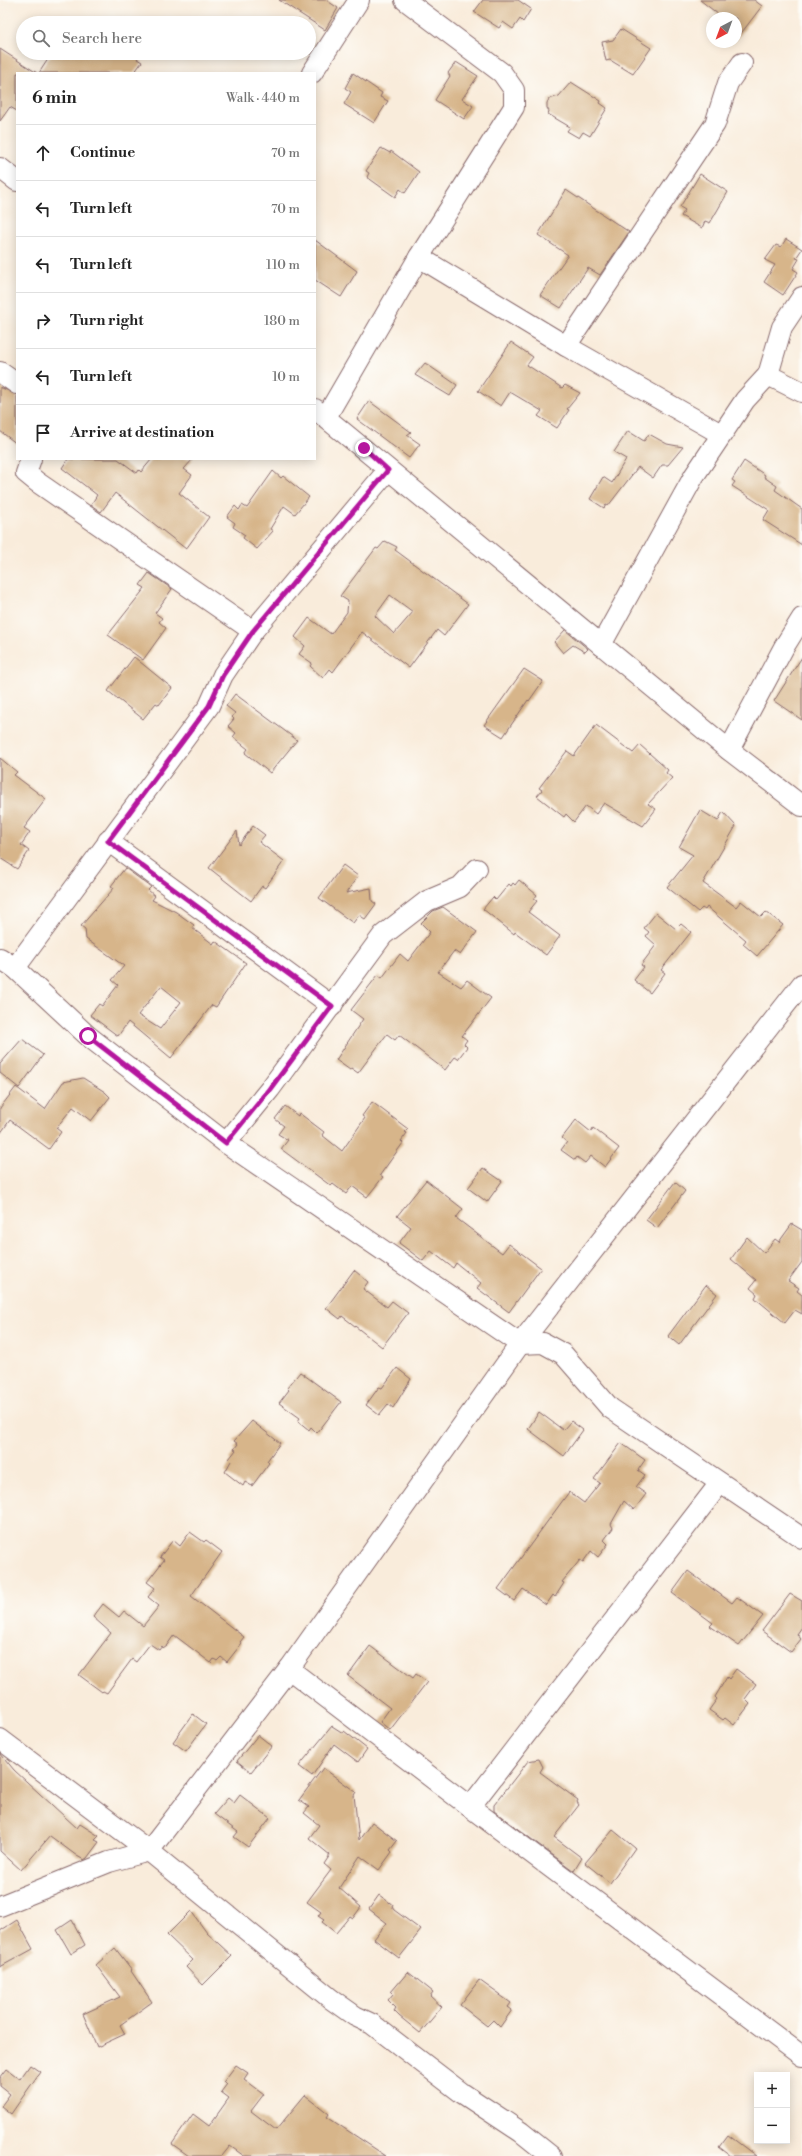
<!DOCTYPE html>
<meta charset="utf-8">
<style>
:root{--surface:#fff;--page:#f2f2f2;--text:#222;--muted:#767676;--line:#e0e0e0}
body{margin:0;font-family:"Libre Bodoni",serif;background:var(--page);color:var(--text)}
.controls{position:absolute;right:12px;bottom:12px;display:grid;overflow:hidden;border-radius:0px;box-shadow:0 2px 10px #0003}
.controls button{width:36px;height:36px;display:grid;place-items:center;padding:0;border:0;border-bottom:1px solid var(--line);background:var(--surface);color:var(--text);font:20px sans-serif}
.compass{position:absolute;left:706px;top:12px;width:36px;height:36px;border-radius:50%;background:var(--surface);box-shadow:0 2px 10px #0003;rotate:221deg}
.stop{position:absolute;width:12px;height:12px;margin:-9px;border:3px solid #b5179e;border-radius:50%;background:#fff}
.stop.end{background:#b5179e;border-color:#fff;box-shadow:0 1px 4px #0008}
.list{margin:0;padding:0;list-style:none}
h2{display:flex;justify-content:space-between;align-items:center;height:52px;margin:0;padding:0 16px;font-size:17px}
h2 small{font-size:13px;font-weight:400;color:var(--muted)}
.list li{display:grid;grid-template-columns:26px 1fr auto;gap:12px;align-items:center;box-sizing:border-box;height:56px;padding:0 16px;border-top:1px solid var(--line)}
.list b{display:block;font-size:15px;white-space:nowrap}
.list em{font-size:13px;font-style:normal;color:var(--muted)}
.icon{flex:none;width:22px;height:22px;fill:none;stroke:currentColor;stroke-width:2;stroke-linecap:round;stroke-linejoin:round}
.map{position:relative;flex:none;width:802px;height:2156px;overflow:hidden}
.search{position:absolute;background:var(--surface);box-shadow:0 2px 10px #0003;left:16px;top:16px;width:300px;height:44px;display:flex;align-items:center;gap:10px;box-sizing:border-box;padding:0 14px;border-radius:22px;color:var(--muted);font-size:15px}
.panel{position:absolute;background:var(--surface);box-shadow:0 2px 10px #0003;left:16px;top:72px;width:300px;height:388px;border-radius:0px}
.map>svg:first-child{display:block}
</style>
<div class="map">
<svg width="802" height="2156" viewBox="0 0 802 2156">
<rect width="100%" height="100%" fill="#fdfcf7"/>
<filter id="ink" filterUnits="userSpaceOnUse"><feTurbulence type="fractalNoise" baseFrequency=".025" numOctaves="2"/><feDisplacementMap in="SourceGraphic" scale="8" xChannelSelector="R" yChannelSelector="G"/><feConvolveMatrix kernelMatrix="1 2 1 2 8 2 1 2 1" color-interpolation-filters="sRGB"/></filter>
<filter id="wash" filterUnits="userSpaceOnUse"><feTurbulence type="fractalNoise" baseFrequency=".012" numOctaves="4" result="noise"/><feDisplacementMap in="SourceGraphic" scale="16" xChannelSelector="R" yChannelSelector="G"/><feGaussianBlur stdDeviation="0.9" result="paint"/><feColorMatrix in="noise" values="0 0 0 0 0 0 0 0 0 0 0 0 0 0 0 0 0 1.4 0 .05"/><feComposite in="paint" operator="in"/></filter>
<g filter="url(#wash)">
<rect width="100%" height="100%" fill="#f9ecdb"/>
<g id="blocks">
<g fill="#d7b58a" fill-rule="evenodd">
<polygon points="279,0 326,0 338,8 325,30"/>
<polygon points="483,0 518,0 531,9 523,22 520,19 513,29 503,22 499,28 474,12"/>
<polygon points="700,0 754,0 762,6 736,40 736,18 723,18"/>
<polygon points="621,29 651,48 633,74 610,60 606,61 602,42 613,40"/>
<polygon points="0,49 37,73 17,73 17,111 10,107 0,121"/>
<polygon points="52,53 141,53 137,59 142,62 134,73 39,73"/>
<polygon points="456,62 478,76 462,99 473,106 464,119 435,100 450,76 448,73"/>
<polygon points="353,73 382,93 380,97 388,101 374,123 344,104 351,92 345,88"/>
<polygon points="571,82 601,101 600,103 607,108 590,136 583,132 579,138 567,131 570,127 548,114 549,111 547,108 547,103 549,99 559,96"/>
<polygon points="381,148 390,153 391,151 419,172 405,193 400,189 395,197 367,177 369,173 366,171"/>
<polygon points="700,174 728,192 710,223 705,221 702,228 681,216 685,210 680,207"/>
<polygon points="566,190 629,232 600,275 588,268 561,308 540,295 568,255 538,235"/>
<polygon points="786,239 802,249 796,258 799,259 793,269 798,272 783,295 764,282 775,265 765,260 776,245 781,247"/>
<polygon points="315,240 357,271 341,297 315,280"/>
<polygon points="511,342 533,357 527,365 562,388 565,385 580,393 567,409 569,410 557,428 538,416 542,411 510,392 501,406 478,391"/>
<polygon points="425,363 457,385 450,396 415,375"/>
<polygon points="0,387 17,395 17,444 0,431"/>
<polygon points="369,401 411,432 407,435 420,444 409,458 357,419"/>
<polygon points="628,431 644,441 649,434 667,444 683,447 668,465 662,465 653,478 638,467 608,506 606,505 604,508 590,499 603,477 612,483 626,459 614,452"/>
<polygon points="68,459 118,459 137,473 139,470 141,472 152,459 193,459 184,469 192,475 179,493 209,517 186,549 115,493 101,512 91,505 97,495 62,468"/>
<polygon points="744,461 765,475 764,477 777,486 775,490 802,509 802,545 763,520 769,510 732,486 735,482 732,480"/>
<polygon points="273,471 281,478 283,476 309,497 295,514 284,506 270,529 273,531 257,549 243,538 245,535 233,527 235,523 227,517 235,506 239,510 242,505 247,508"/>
<path d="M385,541L397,547L395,550L468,604L444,636L437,630L409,668L362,632L333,672L330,669L323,678L310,666L312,663L299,654L305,646L295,637L309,618L331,634L347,612L348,601L340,596L376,548L378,549ZM390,595L413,612L394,634L375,616Z"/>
<polygon points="149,573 172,589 155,613 162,618 159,622 166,628 143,660 108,635 145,588 140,585"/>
<polygon points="565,630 588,649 585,652 573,645 563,653 554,642"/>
<polygon points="134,657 172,688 159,705 156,703 143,719 108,691"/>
<polygon points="802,657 802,720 774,701"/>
<polygon points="524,669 543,681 529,701 528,700 503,737 484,725"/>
<polygon points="235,694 297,740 270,773 245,753 248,749 233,737 236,733 228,726 234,719 232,717 235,713 226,706"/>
<polygon points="596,725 633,753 640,745 668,770 666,773 672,778 648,804 656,809 643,826 604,803 596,814 586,806 574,822 566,814 564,817 537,796 542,790 539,788 567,751 574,756"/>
<polygon points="0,758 17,772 14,775 46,799 24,828 30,832 21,845 29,851 17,869 0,858"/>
<polygon points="700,810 718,821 723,812 736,826 703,883 736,907 741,901 761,917 766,912 783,925 757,956 743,944 746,940 707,907 705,910 702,908 698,912 667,887 693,855 679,847"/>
<polygon points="253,826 265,835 259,842 284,861 265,888 262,886 251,901 209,868 237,831 239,845"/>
<polygon points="343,865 358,876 346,893 371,888 372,901 376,904 365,919 359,915 353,923 319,898"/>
<path d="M125,868L151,887L148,890L155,896L152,900L176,912L194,925L192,928L213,944L215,941L246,963L216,1007L212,1005L171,1058L128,1022L118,1036L90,1015L99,1004L102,1006L118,985L112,980L124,966L86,939L85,929L81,926L114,888L111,886ZM161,986L181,1002L160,1029L138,1015Z"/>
<polygon points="519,880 537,895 534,899 537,901 528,912 560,936 546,955 515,932 514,934 483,909 493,897 496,900 509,884 511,886 513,883 515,885"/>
<polygon points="443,907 477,932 460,955 454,951 438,972 461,987 467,980 491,998 462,1036 467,1040 464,1044 467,1047 458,1059 455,1057 445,1070 399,1035 395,1040 387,1034 358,1073 351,1068 350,1070 336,1060 363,1019 351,1010 378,975 382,978 400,954 408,961 430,932 421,923 433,911"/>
<polygon points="656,913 676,929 681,924 691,932 661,970 665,973 650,993 634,980 644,967 641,965 656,945 646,936 649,932 644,928"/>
<polygon points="22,1039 43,1055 19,1088 0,1073 0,1064"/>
<polygon points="83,1078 105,1092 110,1097 91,1121 73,1107 56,1128 61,1132 49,1149 10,1120 0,1134 0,1108 16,1087 45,1109 63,1082"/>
<polygon points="372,1102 408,1129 405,1132 407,1133 401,1141 403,1143 380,1175 383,1177 367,1197 352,1186 346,1194 333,1184 331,1186 281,1149 288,1140 278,1134 284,1126 275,1119 285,1106 298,1116 299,1113 324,1132 322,1135 342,1151 365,1118 362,1116"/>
<polygon points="576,1120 591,1132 593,1128 619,1148 605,1167 591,1156 585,1163 577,1157 575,1160 561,1150 567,1142 562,1138"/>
<polygon points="483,1168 502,1181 487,1202 468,1188"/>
<polygon points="426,1180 463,1209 456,1218 502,1253 509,1244 541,1268 509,1312 477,1288 481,1283 456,1263 453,1268 431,1251 423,1261 399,1243 411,1227 397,1216"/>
<polygon points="675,1182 685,1191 657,1228 646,1220"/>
<polygon points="792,1224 802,1230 802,1262 788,1281 799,1288 797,1291 802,1295 802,1314 795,1310 785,1323 755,1298 757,1294 750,1288 756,1280 731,1259 747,1237 764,1253 775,1239 779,1242"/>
<polygon points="354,1270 368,1282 363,1289 387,1307 392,1301 408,1313 382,1347 342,1316 340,1319 326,1308"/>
<polygon points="706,1285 717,1294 679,1345 668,1336"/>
<polygon points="397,1368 411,1379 393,1408 388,1404 379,1415 366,1405 379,1387 382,1388"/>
<polygon points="300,1372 341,1402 317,1433 311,1427 309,1430 298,1421 300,1418 279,1403 289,1390 287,1388"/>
<polygon points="539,1412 563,1430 571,1421 583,1430 564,1456 528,1429"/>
<polygon points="252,1421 280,1443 267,1461 269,1463 252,1486 245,1482 243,1486 225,1472 231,1461 229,1459 236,1450 234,1449 238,1444 234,1441"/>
<polygon points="621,1443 645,1460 638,1470 645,1475 636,1487 646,1494 634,1510 624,1501 611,1524 613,1528 604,1540 608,1544 598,1557 591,1551 583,1562 580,1560 562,1582 564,1583 555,1597 553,1595 546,1605 523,1589 514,1601 498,1589 569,1492 584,1503 600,1483 594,1479"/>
<polygon points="190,1532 204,1542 206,1540 222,1552 191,1596 244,1637 240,1642 242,1643 227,1662 221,1657 217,1661 214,1659 211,1663 174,1635 167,1645 163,1648 162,1646 159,1650 150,1644 136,1662 132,1659 107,1693 103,1691 102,1692 79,1675 111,1633 93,1617 103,1604 119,1617 124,1611 143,1626 159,1606 148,1597 155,1588 147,1582 164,1560 160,1557 173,1540 180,1546"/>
<polygon points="688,1571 732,1603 737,1597 763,1616 739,1646 710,1626 713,1623 672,1593"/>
<polygon points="790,1594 802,1601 802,1627 797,1634 801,1639 791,1652 762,1631"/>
<polygon points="370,1646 413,1678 416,1674 427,1682 390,1730 380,1722 390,1708 348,1676"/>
<polygon points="736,1669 756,1684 745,1699 750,1704 734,1725 725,1718 723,1720 709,1710 717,1699 715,1697 727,1677 729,1679"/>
<polygon points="193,1714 206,1724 186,1751 173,1742"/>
<polygon points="332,1726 343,1733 344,1731 367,1749 358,1762 334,1744 312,1776 299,1766"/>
<polygon points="258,1735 272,1746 251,1772 237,1761"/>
<polygon points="0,1753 14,1770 77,1828 80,1824 99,1836 95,1840 99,1842 87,1858 84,1860 77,1856 50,1836 21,1870 0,1851"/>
<polygon points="539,1759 543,1767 540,1772 578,1800 577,1802 579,1805 554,1837 582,1858 574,1871 494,1811 494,1805 528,1761"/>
<polygon points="323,1768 356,1792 354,1795 359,1840 372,1822 397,1841 390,1850 392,1852 379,1870 360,1856 339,1888 361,1907 353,1918 350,1916 336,1933 322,1922 324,1920 318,1916 321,1912 307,1902 331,1870 324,1864 330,1855 309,1838 319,1825 304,1813 309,1807 299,1800"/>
<polygon points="240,1795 270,1818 248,1847 234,1837 238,1832 214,1814 228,1798 234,1803"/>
<polygon points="613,1830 635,1848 610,1883 585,1863"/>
<polygon points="379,1895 393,1905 392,1907 394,1910 421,1930 399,1958 374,1939 387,1923 369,1909"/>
<polygon points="191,1911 207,1933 232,1956 203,1985 186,1967 193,1960 167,1935"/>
<polygon points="17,1920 33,1949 0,1967 0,1931"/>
<polygon points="72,1920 85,1945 71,1954 57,1930"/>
<polygon points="115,1948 132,1970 131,1971 152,2002 120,2025 125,2034 97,2047 83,2014 120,1997 96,1965"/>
<polygon points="408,1972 433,1992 430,1996 442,2007 420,2033 399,2016 394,2011 396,2008 388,2000 393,1994 391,1992"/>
<polygon points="479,1980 511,2003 508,2007 512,2010 500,2027 493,2020 487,2026 460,2005"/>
<polygon points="30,2065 40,2072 11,2114 1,2106 10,2094 0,2086 0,2078 7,2069 20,2079"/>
<polygon points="236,2065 248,2073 244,2079 264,2094 251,2111 276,2130 305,2095 329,2114 327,2117 386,2156 244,2156 230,2146 222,2156 189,2156 172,2144 193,2114 209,2126 229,2098 221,2092 227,2084 224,2081"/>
<polygon points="728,2135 756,2156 731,2156 719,2147"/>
</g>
</g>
</g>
<g filter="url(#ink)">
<use href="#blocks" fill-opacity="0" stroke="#876769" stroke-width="1"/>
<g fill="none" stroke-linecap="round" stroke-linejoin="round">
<defs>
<g id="minor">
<polyline points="312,73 359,0"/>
<polyline points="0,168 17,181"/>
<polyline points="419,257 566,346 721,434"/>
<polyline points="566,346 715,124 728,83 742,63"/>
<polyline points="0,372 17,384"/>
<polyline points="768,375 802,392"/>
<polyline points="315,409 729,750 802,806"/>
<polyline points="326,417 419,257 514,107 514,90 502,73 405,0"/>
<polyline points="31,459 26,473 37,482 253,631"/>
<polyline points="601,645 694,476 745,400 768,375 782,327 802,297"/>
<polyline points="729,750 784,647 802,618"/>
<polyline points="108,841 332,1006"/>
<polyline points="0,958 15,968 88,1036 226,1143 520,1344 543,1343 563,1354 610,1408 802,1538"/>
<polyline points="15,968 209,706 223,675 253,631 388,470"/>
<polyline points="226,1143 270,1089 383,935 427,901 460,887 477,869"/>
<polyline points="289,1669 470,1807 802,2056"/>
<polyline points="0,1739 149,1851 289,1669 520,1344 802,984"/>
<polyline points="470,1807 720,1483"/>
<polyline points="0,1906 109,1862 149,1851 331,1999 355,2016 372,2024 462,2093 521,2132 551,2156"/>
</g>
</defs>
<use href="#minor" stroke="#876769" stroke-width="22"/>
<use href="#minor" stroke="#fff" stroke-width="20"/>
</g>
</g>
<g fill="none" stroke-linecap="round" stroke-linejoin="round" filter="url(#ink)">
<polyline stroke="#b5179e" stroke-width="5" points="88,1036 226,1143 270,1089 332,1006 108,841 209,706 223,675 253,631 388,470 364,448"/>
</g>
</svg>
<div class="controls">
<button>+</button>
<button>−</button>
</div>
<svg class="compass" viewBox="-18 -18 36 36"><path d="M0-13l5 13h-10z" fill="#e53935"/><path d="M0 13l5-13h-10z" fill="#767676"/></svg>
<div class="stop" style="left:88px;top:1036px"></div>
<div class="stop end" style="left:364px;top:448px"></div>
<div class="search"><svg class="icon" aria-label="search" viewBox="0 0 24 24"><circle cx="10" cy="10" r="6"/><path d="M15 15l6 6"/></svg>Search here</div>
<section class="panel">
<h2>6 min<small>Walk · 440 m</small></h2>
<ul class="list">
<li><svg class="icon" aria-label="ahead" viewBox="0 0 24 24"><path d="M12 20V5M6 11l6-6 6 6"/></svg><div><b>Continue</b></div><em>70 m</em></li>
<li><svg class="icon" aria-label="left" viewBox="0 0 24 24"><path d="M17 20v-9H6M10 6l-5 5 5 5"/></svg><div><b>Turn left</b></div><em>70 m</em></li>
<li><svg class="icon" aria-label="left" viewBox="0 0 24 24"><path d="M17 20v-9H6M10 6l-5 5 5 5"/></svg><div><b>Turn left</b></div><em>110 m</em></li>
<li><svg class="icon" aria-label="right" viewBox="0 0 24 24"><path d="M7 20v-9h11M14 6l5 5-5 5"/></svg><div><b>Turn right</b></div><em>180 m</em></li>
<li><svg class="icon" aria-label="left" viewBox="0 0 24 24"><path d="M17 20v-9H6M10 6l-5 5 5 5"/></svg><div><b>Turn left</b></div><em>10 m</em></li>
<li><svg class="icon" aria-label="arrive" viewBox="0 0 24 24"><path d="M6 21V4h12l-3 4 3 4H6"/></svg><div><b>Arrive at destination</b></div></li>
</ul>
</section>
</div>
